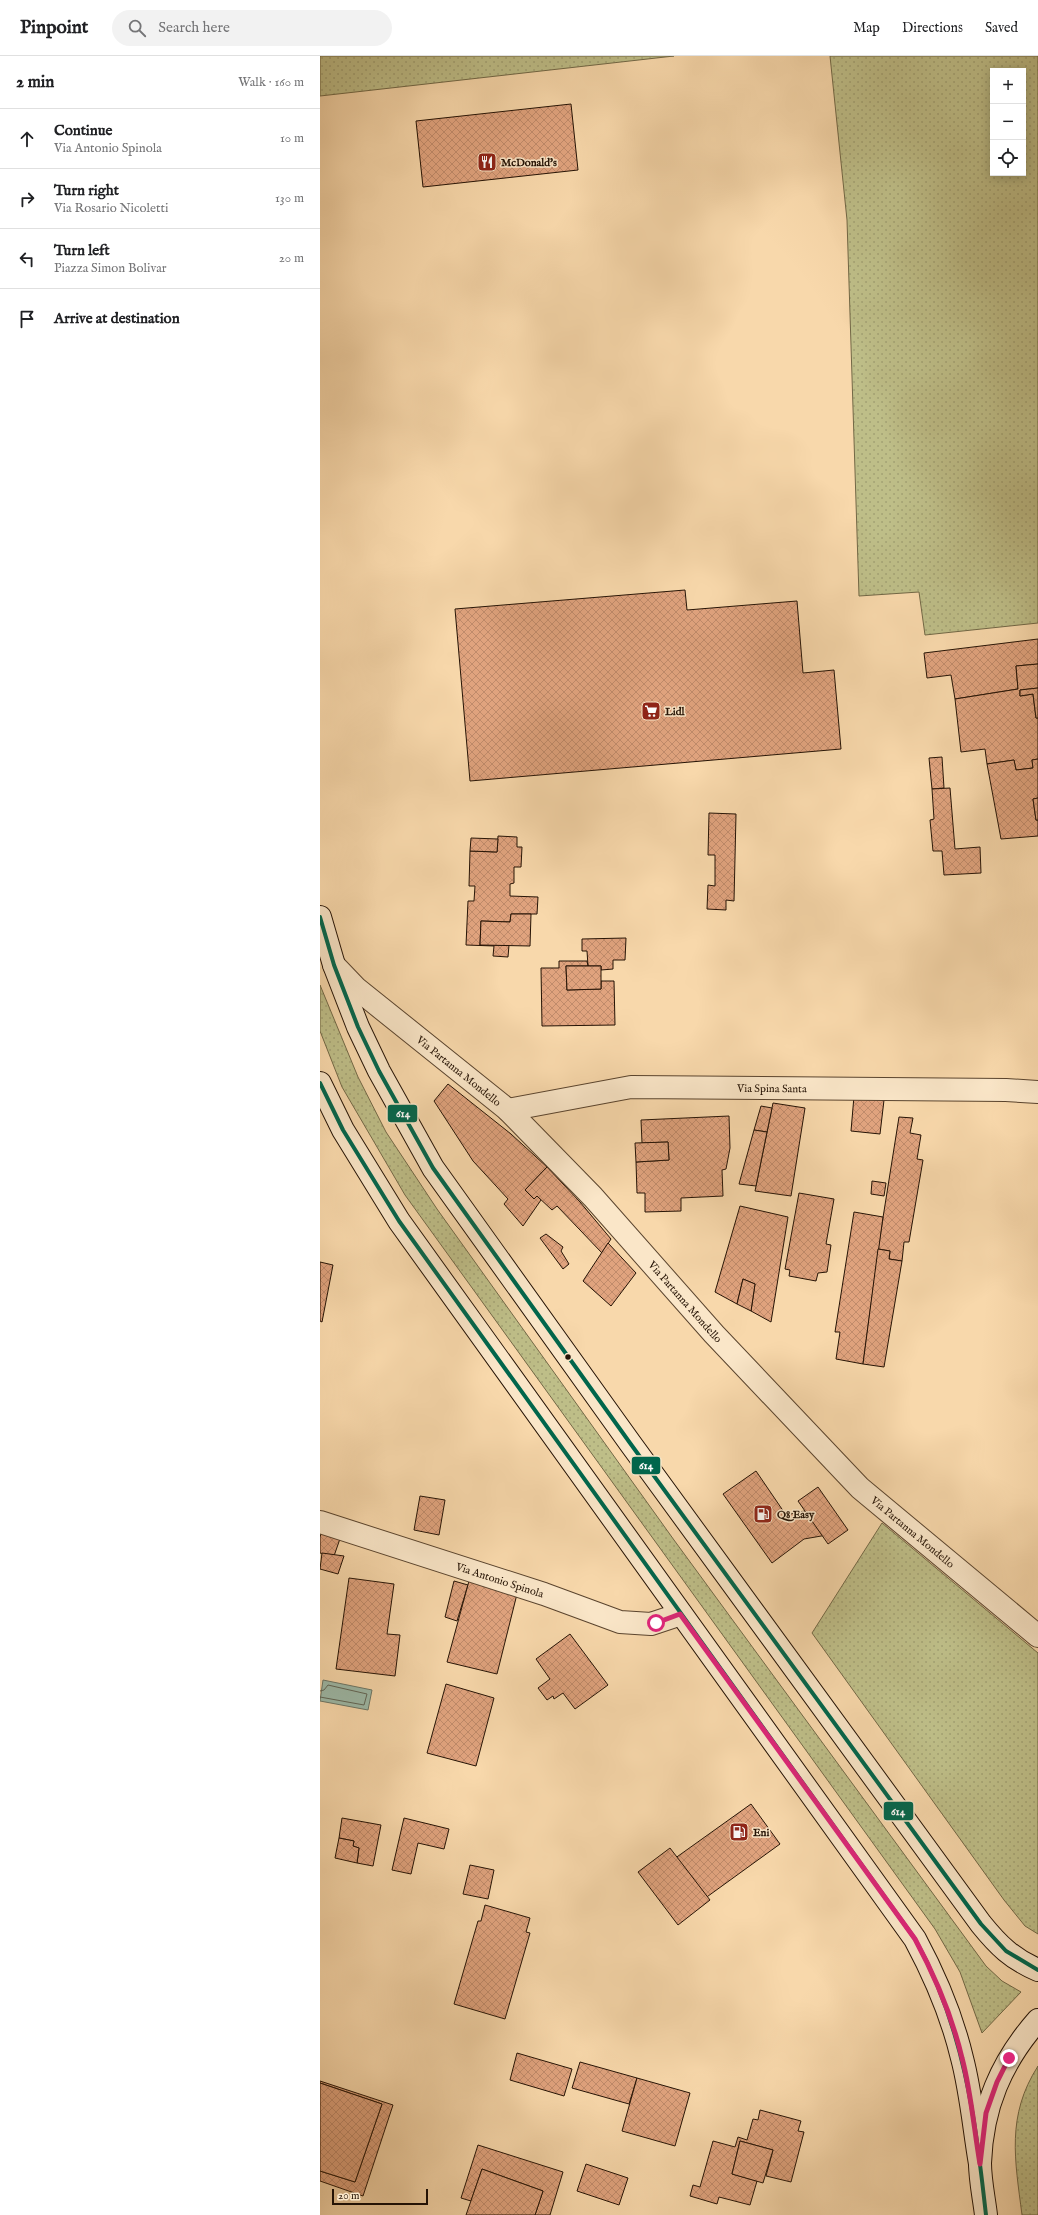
<!DOCTYPE html>
<meta charset="utf-8">
<style>
:root{--surface:#fff;--page:#f2f2f2;--text:#202124;--muted:#757577;--line:#e0e0e0}
body{margin:0;font-family:"IM FELL English",serif;background:var(--page);color:var(--text)}
.controls{position:absolute;right:12px;top:12px;display:grid;overflow:hidden;border-radius:0px;box-shadow:0 2px 10px #0003}
.controls button{width:36px;height:36px;display:grid;place-items:center;padding:0;border:0;border-bottom:1px solid var(--line);background:var(--surface);color:var(--text);font:20px sans-serif}
.scale{position:absolute;left:12px;bottom:10px;width:96px;box-sizing:border-box;padding-left:4px;border:2px solid #251305;border-top:0;font-size:11px;line-height:14px;white-space:nowrap;color:#251305;-webkit-text-stroke:3px #fae6c8;paint-order:stroke}
.stop{position:absolute;width:12px;height:12px;margin:-9px;border:3px solid #db2777;border-radius:50%;background:#fff}
.stop.end{background:#db2777;border-color:#fff;box-shadow:0 1px 4px #0008}
.list{margin:0;padding:0;list-style:none}
h2{display:flex;justify-content:space-between;align-items:center;height:52px;margin:0;padding:0 16px;font-size:17px}
h2 small{font-size:13px;font-weight:400;color:var(--muted)}
.list li{display:grid;grid-template-columns:26px 1fr auto;gap:12px;align-items:center;box-sizing:border-box;height:60px;padding:0 16px;border-top:1px solid var(--line)}
.list b{display:block;font-size:15px;white-space:nowrap}
.list p{margin:0;font-size:13px;white-space:nowrap;color:var(--muted)}
.list em{font-size:13px;font-style:normal;color:var(--muted)}
.icon{flex:none;width:22px;height:22px;fill:none;stroke:currentColor;stroke-width:2;stroke-linecap:round;stroke-linejoin:round}
.map{position:relative;flex:none;width:718px;height:2159px;overflow:hidden}
header{display:flex;align-items:center;gap:24px;box-sizing:border-box;height:56px;padding:0 20px;background:var(--surface);border-bottom:1px solid var(--line)}
header strong{font-size:19px}
nav{display:flex;gap:22px;margin-inline-start:auto;font-size:14px}
.search{width:280px;height:36px;background:var(--page);display:flex;align-items:center;gap:10px;box-sizing:border-box;padding:0 14px;border-radius:22px;color:var(--muted);font-size:15px}
main{display:flex}
aside{flex:1;background:var(--surface)}
.map>svg:first-child{display:block}
</style>
<header>
<strong>Pinpoint</strong>
<div class="search"><svg class="icon" aria-label="search" viewBox="0 0 24 24"><circle cx="10" cy="10" r="6"/><path d="M15 15l6 6"/></svg>Search here</div>
<nav><a>Map</a><a>Directions</a><a>Saved</a></nav>
</header>
<main>
<aside>
<h2>2 min<small>Walk · 160 m</small></h2>
<ul class="list">
<li><svg class="icon" aria-label="ahead" viewBox="0 0 24 24"><path d="M12 20V5M6 11l6-6 6 6"/></svg><div><b>Continue</b><p>Via Antonio Spinola</p></div><em>10 m</em></li>
<li><svg class="icon" aria-label="right" viewBox="0 0 24 24"><path d="M7 20v-9h11M14 6l5 5-5 5"/></svg><div><b>Turn right</b><p>Via Rosario Nicoletti</p></div><em>130 m</em></li>
<li><svg class="icon" aria-label="left" viewBox="0 0 24 24"><path d="M17 20v-9H6M10 6l-5 5 5 5"/></svg><div><b>Turn left</b><p>Piazza Simon Bolivar</p></div><em>20 m</em></li>
<li><svg class="icon" aria-label="arrive" viewBox="0 0 24 24"><path d="M6 21V4h12l-3 4 3 4H6"/></svg><div><b>Arrive at destination</b></div></li>
</ul>
</aside>
<div class="map">
<svg width="718" height="2159" viewBox="0 0 718 2159">
<defs>
<pattern id="grass-dots" width="8" height="8" patternUnits="userSpaceOnUse"><rect width="8" height="8" fill="#bebe88"/><path d="M2 2h.1M6 6h.1" fill="none" stroke="#a3a274" stroke-width="1.8" stroke-linecap="round"/></pattern>
<pattern id="building-cross-hatch" width="8" height="8" patternUnits="userSpaceOnUse"><rect width="8" height="8" fill="#e0a37e"/><path d="M0 0l8 8M0 8l8-8" fill="none" stroke="#c08b6b"/></pattern>
</defs>
<rect width="100%" height="100%" fill="#f8d8ab"/>
<filter id="stains"><feTurbulence type="fractalNoise" baseFrequency=".005" numOctaves="4"/><feColorMatrix values="0 0 0 0 .2 0 0 0 0 .09 0 0 0 0 .02 0 0 0 .5 -.17"/></filter>
<radialGradient id="worn" r=".72"><stop offset=".6" stop-color="#630" stop-opacity="0"/><stop offset="1" stop-color="#630" stop-opacity=".3"/></radialGradient>
<g fill="url(#grass-dots)" stroke="#726846" fill-rule="evenodd">
<polygon points="0,0 354,0 0,40"/>
<path d="M510,0H718V567L605,579L599,536L539,540L527,164ZM673,15H703V117H673Z"/>
<polygon points="0,929 38,1021 66,1076 117,1153 354,1484 666,1910 682,1925 701,1936 662,1977 640,1916 615,1873 85,1139 22,1031 0,975"/>
<polygon points="562,1467 718,1597 718,1878 705,1870 684,1844 492,1577"/>
<path d="M718,2010V2159H702C695,2104 686,2060 718,2010Z"/>
</g>
<polygon fill="#9dbaa9" stroke="#6d7767" points="3,1624 52,1634 48,1654 0,1645"/>
<g fill="none" stroke-linecap="round" stroke-linejoin="round">
<polyline stroke="#616657" stroke-width="1" points="0,1635 4,1634 8,1629 47,1638 44,1649 0,1641"/>
</g>
<g fill="url(#building-cross-hatch)" stroke="#251305">
<polygon points="251,48 258,114 103,131 96,65"/>
<polygon points="365,534 367,554 477,545 483,617 514,614 521,693 150,725 135,553"/>
<polygon points="718,583 718,608 696,610 698,633 635,643 631,619 607,622 604,597"/>
<polygon points="718,608 718,632 700,634 700,640 713,638 716,662 718,662 718,703 712,704 713,712 696,714 694,704 667,708 665,693 641,696 635,643 698,633 696,610"/>
<polygon points="718,632 718,662 716,662 713,638 700,640 700,634"/>
<polygon points="622,701 624,732 612,733 609,702"/>
<polygon points="718,703 718,742 713,743 716,764 718,764 718,780 681,783 667,708 694,704 696,714 713,712 712,704"/>
<polygon points="630,732 635,793 660,791 661,817 624,819 622,795 613,795 610,764 614,763 612,733"/>
<polygon points="718,742 718,764 716,764 713,743"/>
<polygon points="389,757 416,758 414,845 406,844 406,854 387,853 388,829 395,830 395,799 388,799"/>
<polygon points="178,780 197,781 197,791 202,791 201,811 194,811 194,827 190,828 190,840 218,841 217,858 191,858 190,866 161,865 160,889 189,889 188,901 173,900 174,890 146,889 148,845 154,845 155,830 149,830 150,795 177,796"/>
<polygon points="151,782 178,783 177,796 150,795"/>
<polygon points="191,858 211,858 210,890 160,889 161,865 190,866"/>
<polygon points="306,882 305,904 293,904 293,913 281,914 281,910 268,910 267,895 262,895 262,883"/>
<polygon points="239,905 267,905 268,910 246,910 247,934 281,933 281,925 294,925 295,969 222,970 221,912 239,912"/>
<polygon points="246,910 281,910 281,933 247,934"/>
<polygon points="128,1028 191,1078 227,1111 205,1134 214,1143 217,1140 221,1144 203,1170 184,1148 188,1143 153,1105 114,1045"/>
<polygon points="534,1040 564,1044 560,1078 531,1075"/>
<polygon points="453,1047 485,1052 471,1140 435,1135"/>
<polygon points="441,1050 452,1052 447,1076 434,1074"/>
<polygon points="409,1060 410,1092 406,1113 402,1114 403,1140 361,1142 361,1155 325,1156 325,1137 317,1137 316,1106 349,1104 348,1086 322,1087 321,1064"/>
<polygon points="579,1061 593,1062 590,1077 601,1079 597,1103 603,1104 589,1186 584,1186 582,1205 569,1203 570,1195 558,1193"/>
<polygon points="434,1074 447,1076 436,1130 419,1128"/>
<polygon points="348,1086 349,1104 316,1106 315,1087"/>
<polygon points="227,1111 260,1146 291,1183 282,1197 237,1150 232,1154 217,1140 214,1143 205,1134"/>
<polygon points="552,1125 566,1127 564,1140 551,1138"/>
<polygon points="479,1137 514,1143 506,1188 511,1189 507,1216 498,1217 496,1225 469,1220 470,1214 465,1213"/>
<polygon points="420,1150 468,1161 451,1266 431,1255 435,1228 423,1223 417,1248 395,1236"/>
<polygon points="534,1156 563,1161 543,1308 516,1303 520,1276 515,1276"/>
<polygon points="226,1178 243,1191 241,1195 249,1208 243,1213 220,1182"/>
<polygon points="288,1187 316,1217 291,1250 263,1225"/>
<polygon points="558,1193 570,1195 569,1203 582,1205 564,1311 543,1308"/>
<polygon points="0,1206 13,1209 2,1266 0,1265"/>
<polygon points="423,1223 435,1228 431,1255 417,1248"/>
<polygon points="436,1415 466,1459 489,1454 507,1479 484,1483 452,1507 403,1438"/>
<polygon points="498,1431 528,1474 508,1488 478,1445"/>
<polygon points="100,1440 125,1444 119,1479 94,1474"/>
<polygon points="3,1471 22,1477 14,1500 0,1497 0,1481"/>
<polygon points="2,1497 24,1500 18,1518 0,1513"/>
<polygon points="29,1522 74,1528 67,1578 80,1579 75,1620 16,1613"/>
<polygon points="134,1525 148,1529 137,1565 125,1561"/>
<polygon points="149,1525 197,1538 177,1618 127,1606"/>
<polygon points="250,1578 288,1629 255,1653 243,1637 234,1643 233,1640 227,1644 218,1632 230,1623 216,1603"/>
<polygon points="126,1628 174,1642 156,1710 107,1697"/>
<polygon points="431,1748 460,1788 384,1843 354,1803"/>
<polygon points="22,1762 61,1769 53,1810 37,1807 39,1792 33,1790 34,1785 19,1782"/>
<polygon points="84,1762 129,1773 124,1793 98,1787 91,1818 72,1814"/>
<polygon points="19,1782 34,1785 33,1790 39,1792 37,1807 15,1802"/>
<polygon points="350,1792 390,1844 358,1869 318,1816"/>
<polygon points="150,1809 174,1814 168,1843 143,1838"/>
<polygon points="165,1849 210,1862 206,1876 210,1877 185,1963 134,1948 158,1865 161,1865"/>
<polygon points="197,1997 252,2013 244,2040 190,2024"/>
<polygon points="260,2006 317,2022 309,2048 252,2032"/>
<polygon points="317,2022 370,2037 355,2090 302,2075"/>
<polygon points="0,2025 73,2049 43,2140 0,2125 0,2115 35,2126 62,2048 0,2027"/>
<polygon points="0,2027 62,2048 35,2126 0,2115"/>
<polygon points="440,2054 481,2065 478,2075 484,2076 471,2126 446,2120 453,2094 420,2085 412,2118 437,2125 430,2149 399,2141 397,2148 370,2140 373,2129 380,2131 393,2085 415,2091 418,2081 427,2084 433,2063 438,2064"/>
<polygon points="420,2085 453,2094 443,2127 412,2118"/>
<polygon points="158,2089 243,2116 230,2159 215,2159 223,2135 162,2113 151,2145 141,2142"/>
<polygon points="266,2108 308,2122 299,2149 257,2135"/>
<polygon points="162,2113 223,2135 215,2159 146,2159"/>
</g>
<g fill="none" stroke-linecap="round" stroke-linejoin="round">
<defs>
<g id="street">
<path id="s1" d="M14,909L36,932L188,1054L273,1141L394,1278L540,1432L718,1580"/>
<path id="s2" d="M188,1054L311,1031L686,1034L718,1036"/>
<path id="s3" d="M0,1466L224,1538L300,1566L331,1568L361,1558"/>
</g>
<g id="secondary">
<path d="M0,861L14,909L38,971L59,1015L113,1112L310,1387L661,1868C678,1889 692,1903 718,1914"/>
<path d="M0,1027L23,1074L79,1165L595,1883C616,1922 632,1960 642,2002C651,2036 654,2073 660,2108"/>
<path d="M666,2159C664,2142 660,2124 660,2107C662,2051 681,2006 718,1964"/>
</g>
</defs>
<use href="#street" stroke="#5a442e" stroke-width="24"/>
<use href="#secondary" stroke="#251305" stroke-width="24"/>
<use href="#street" stroke="#fae6c8" stroke-width="22"/>
<use href="#secondary" stroke="#fae6c8" stroke-width="22"/>
<defs>
<g id="bus-1">
<polyline points="0,861 14,909 38,971 59,1015 113,1112 310,1387 661,1868 686,1895 718,1914"/>
<path d="M0,1027L23,1074L79,1165L595,1883C644,1971 655,2061 666,2159"/>
</g>
</defs>
<use href="#bus-1" stroke="#fae6c8" stroke-width="7"/>
<use href="#bus-1" stroke="#00664c" stroke-width="4"/>
</g>
<g fill="none" stroke-linecap="round" stroke-linejoin="round">
<path stroke="#db2777" stroke-width="5" d="M336,1567L360,1558L595,1883C616,1922 632,1960 642,2002C651,2036 654,2073 660,2108L666,2057L677,2026L689,2002"/>
</g>
<defs>
<symbol id="restaurant-square" viewBox="-11 -11 22 22"><rect x="-9" y="-9" width="18" height="18" rx="4" fill="#8f2418" stroke="#fae6c8"/><path d="M-5-6h1v4h1v-4h1v4h1v-4h1v5L-1.5 .5V6h-2V.5L-5-1ZM5-6V6H3V1.5H1.5Q1.5-4 5-6Z" fill="#fff"/></symbol>
<symbol id="supermarket-square" viewBox="-11 -11 22 22"><rect x="-9" y="-9" width="18" height="18" rx="4" fill="#8f2418" stroke="#fae6c8"/><path d="M-6-5.5h2.5l.6 2H6L4.5 2H-2.5L-4.4-4H-6ZM-1.5 3.2a1.3 1.3 0 1 0 .1 0ZM3 3.2a1.3 1.3 0 1 0 .1 0Z" fill="#fff"/></symbol>
<symbol id="fuel-square" viewBox="-11 -11 22 22"><rect x="-9" y="-9" width="18" height="18" rx="4" fill="#8f2418" stroke="#fae6c8"/><path d="M-5.5-6h7V0h2V4h1.3V-2.5L3-4.5l.8-.8L6-3V5H2.5V1h-1V6h-7ZM-4.2-4.7v3.2H.2V-4.7Z" fill="#fff"/></symbol>
</defs>
<g fill-rule="evenodd">
<use href="#restaurant-square" x="156" y="95" width="22" height="22"/>
<use href="#supermarket-square" x="320" y="644" width="22" height="22"/>
<use href="#fuel-square" x="432" y="1447" width="22" height="22"/>
<use href="#fuel-square" x="408" y="1765" width="22" height="22"/>
</g>
<circle fill="#251305" stroke="#fae6c8" stroke-width="1.5" cx="248" cy="1301" r="3.5"/>
<g text-anchor="middle" stroke-width="3" stroke-linejoin="round" paint-order="stroke">
<g font-size="11" font-weight="bold" fill="#251305" stroke="#fae6c8" text-anchor="start">
<text x="181" y="110">McDonald's</text>
<text x="345" y="659">Lidl</text>
<text x="457" y="1462">Q8 Easy</text>
<text x="433" y="1780">Eni</text>
</g>
<g font-size="11" fill="#251305" stroke="#fae6c8">
<text dy="4" stroke="none"><textPath href="#s1" startOffset="164">Via Partanna Mondello</textPath></text>
<text dy="4" stroke="none"><textPath href="#s2" startOffset="266">Via Spina Santa</textPath></text>
<text dy="4" stroke="none"><textPath href="#s1" startOffset="488">Via Partanna Mondello</textPath></text>
<text dy="4" stroke="none"><textPath href="#s1" startOffset="812">Via Partanna Mondello</textPath></text>
<text dy="4" stroke="none"><textPath href="#s3" startOffset="189">Via Antonio Spinola</textPath></text>
</g>
</g>
<g stroke="#fae6c8" stroke-width="1.5">
<rect x="67" y="1048" width="31" height="19" rx="4" fill="#00664c"/>
<rect x="311" y="1400" width="30" height="19" rx="4" fill="#00664c"/>
<rect x="563" y="1745" width="31" height="20" rx="4" fill="#00664c"/>
</g>
<g font-size="11" text-anchor="middle" font-weight="bold" fill="#fff">
<text x="83" y="1061">614</text>
<text x="326" y="1413">614</text>
<text x="578" y="1759">614</text>
</g>
<rect width="100%" height="100%" filter="url(#stains)"/>
<rect width="100%" height="100%" fill="url(#worn)"/>
</svg>
<div class="controls">
<button>+</button>
<button>−</button>
<button><svg class="icon" aria-label="locate" viewBox="0 0 24 24"><circle cx="12" cy="12" r="6"/><path d="M12 2v4M12 18v4M2 12h4M18 12h4"/></svg></button>
</div>
<div class="scale">20 m</div>
<div class="stop" style="left:336px;top:1567px"></div>
<div class="stop end" style="left:689px;top:2002px"></div>
</div>
</main>
